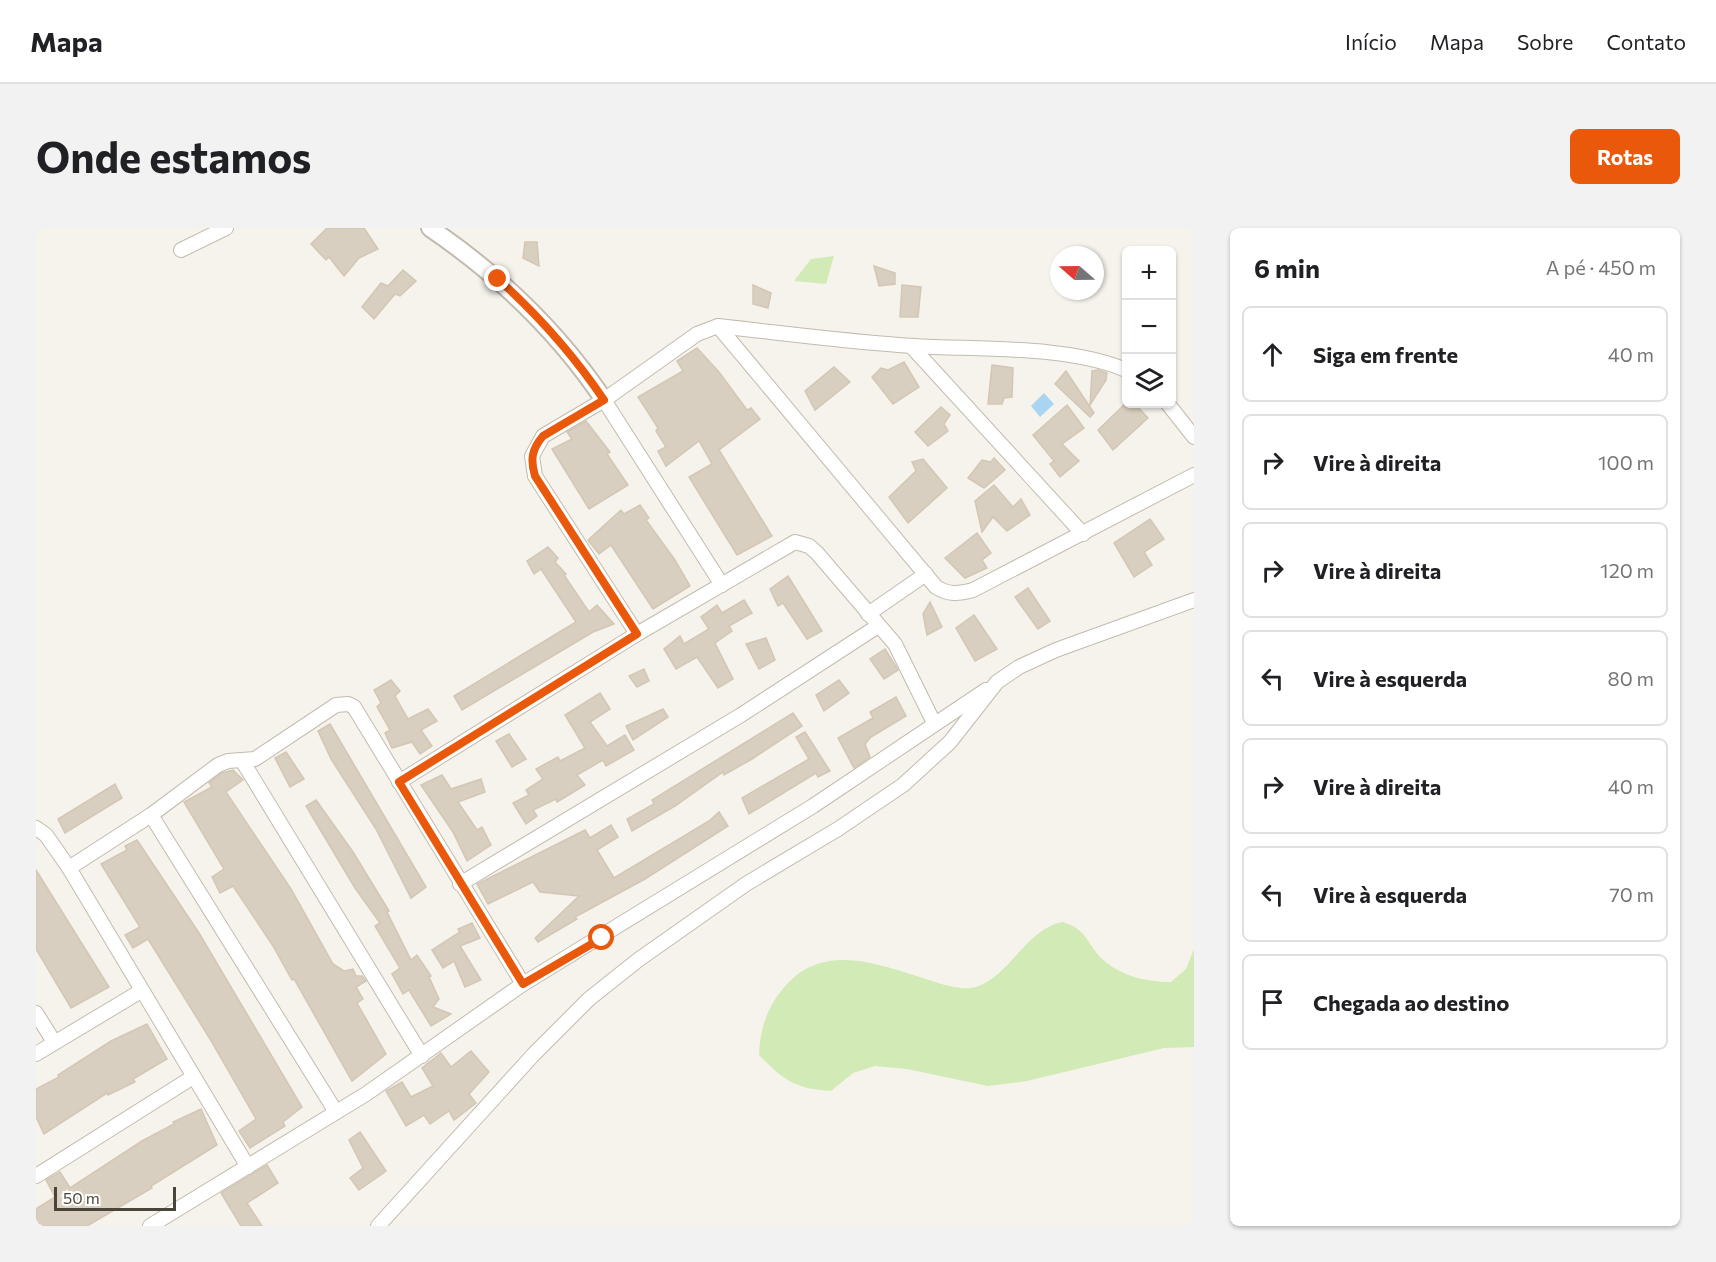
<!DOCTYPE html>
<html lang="pt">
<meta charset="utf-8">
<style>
:root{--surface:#fff;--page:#f2f2f2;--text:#202124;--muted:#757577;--line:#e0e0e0;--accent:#ea580c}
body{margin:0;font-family:Commissioner,sans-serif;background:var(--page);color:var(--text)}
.controls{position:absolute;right:18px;top:18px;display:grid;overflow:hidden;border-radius:9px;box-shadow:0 2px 4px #0004}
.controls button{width:54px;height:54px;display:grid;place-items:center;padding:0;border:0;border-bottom:2px solid var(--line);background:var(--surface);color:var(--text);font:30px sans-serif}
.compass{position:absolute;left:1014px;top:18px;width:54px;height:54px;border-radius:50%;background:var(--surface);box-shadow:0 2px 4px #0004;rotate:290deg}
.scale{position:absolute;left:18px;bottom:15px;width:122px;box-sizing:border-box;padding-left:6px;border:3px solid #4b4439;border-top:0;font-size:16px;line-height:21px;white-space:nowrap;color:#4b4439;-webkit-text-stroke:4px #fff;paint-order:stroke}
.stop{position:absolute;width:18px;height:18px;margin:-14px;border:4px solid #ea580c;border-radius:50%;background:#fff}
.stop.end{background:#ea580c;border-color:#fff;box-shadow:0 2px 6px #0008}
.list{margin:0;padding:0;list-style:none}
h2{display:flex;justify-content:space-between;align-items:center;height:78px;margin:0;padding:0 24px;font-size:26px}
h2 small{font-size:20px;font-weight:400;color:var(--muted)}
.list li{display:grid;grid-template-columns:39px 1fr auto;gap:18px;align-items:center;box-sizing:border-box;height:96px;margin:0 12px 12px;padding:0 12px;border:2px solid var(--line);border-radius:9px}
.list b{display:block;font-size:22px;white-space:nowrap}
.list em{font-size:20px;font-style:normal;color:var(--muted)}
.icon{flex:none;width:33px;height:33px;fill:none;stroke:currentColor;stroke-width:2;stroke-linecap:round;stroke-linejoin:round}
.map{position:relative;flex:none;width:1158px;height:998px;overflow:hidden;border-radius:9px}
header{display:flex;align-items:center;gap:36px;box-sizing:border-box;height:84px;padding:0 30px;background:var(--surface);border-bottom:2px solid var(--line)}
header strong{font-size:28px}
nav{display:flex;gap:33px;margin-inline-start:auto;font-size:21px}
.intro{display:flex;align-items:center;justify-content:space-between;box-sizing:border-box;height:144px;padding:0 36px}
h1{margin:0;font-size:42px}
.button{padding:15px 27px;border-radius:9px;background:var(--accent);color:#fff;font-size:21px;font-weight:700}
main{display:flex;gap:36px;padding:0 36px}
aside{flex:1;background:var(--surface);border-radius:9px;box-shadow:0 2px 4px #0004}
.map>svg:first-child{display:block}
</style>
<header>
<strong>Mapa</strong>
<nav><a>Início</a><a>Mapa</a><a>Sobre</a><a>Contato</a></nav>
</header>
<div class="intro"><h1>Onde estamos</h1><a class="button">Rotas</a></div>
<main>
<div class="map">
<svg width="1158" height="998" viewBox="0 0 1158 998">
<rect width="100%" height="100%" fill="#f6f3ec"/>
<g fill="#d2eab5">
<polygon points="798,28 790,56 758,53 775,31"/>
<path d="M1027,694C1052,702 1050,715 1066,731C1085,748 1110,754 1135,754L1150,741L1158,721V819L1128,820L991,853L952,858L871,841L839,838L817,845L795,863C759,861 747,852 723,827C724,798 733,774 754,753C794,714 849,739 896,753C908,757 928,763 940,759C975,747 991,700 1027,694Z"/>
</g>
<polygon fill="#a9d4f2" points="1008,165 1018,176 1004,189 995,178"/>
<g fill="#d8cfc1" stroke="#d3c7b4" stroke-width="1.5">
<polygon points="291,0 328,0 342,21 323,30 308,48 293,29 290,32 275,16"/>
<polygon points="489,14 501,14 503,38 487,30"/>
<polygon points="838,38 859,45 859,56 843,58"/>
<polygon points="367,42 380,53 364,68 359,66 338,91 326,79 345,55 352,58"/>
<polygon points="717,57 735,65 732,80 717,76"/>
<polygon points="866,57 885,59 882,89 864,89"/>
<polygon points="661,120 683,144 711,182 715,180 724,191 683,222 736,308 701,327 653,249 676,236 663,213 630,238 622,223 630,219 620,203 622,200 602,169 647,143 641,133"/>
<polygon points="868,134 883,159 857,176 836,149 845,140 852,142"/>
<polygon points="956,137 977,140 976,169 968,170 966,176 952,176"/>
<polygon points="798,139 814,154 779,182 769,163"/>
<polygon points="1062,142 1071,145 1070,152 1054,177 1056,143"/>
<polygon points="1030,143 1058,185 1054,189 1019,156"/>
<polygon points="1089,176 1099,176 1112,190 1077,222 1062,202"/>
<polygon points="1031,177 1048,200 1026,216 1043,233 1024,249 1014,236 1018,233 997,207"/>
<polygon points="905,179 914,187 908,196 912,203 892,218 879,204"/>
<polygon points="550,193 574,224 571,226 592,257 553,281 516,221 536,211 531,204"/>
<polygon points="958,230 969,242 948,260 932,250 946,232 955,234"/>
<polygon points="887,231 911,260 872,295 853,269 880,243 876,234"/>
<polygon points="958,257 977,279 985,271 994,287 971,303 957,289 946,304 939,273"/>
<polygon points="604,277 613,290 610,292 639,332 654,358 617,381 575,317 563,326 552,312 585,282 588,286"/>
<polygon points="1114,291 1128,311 1108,324 1116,337 1098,349 1078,315"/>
<polygon points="941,305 955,325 946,332 951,340 929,350 909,330"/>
<polygon points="512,319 522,330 519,334 530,346 528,347 553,384 561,377 578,396 557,404 426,482 418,468 540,394 505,341 498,346 491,333"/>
<polygon points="752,348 786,403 771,411 747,375 742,378 734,361"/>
<polygon points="992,360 1014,393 1002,401 979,369"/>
<polygon points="708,372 716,385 693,398 696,403 679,415 697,451 682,460 661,429 640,441 628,421 644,408 648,416 673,401 665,389 681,377 686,385"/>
<polygon points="894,374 906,399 891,407 887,386"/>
<polygon points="938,387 961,421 939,433 920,400"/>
<polygon points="730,410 739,432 723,441 710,416"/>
<polygon points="849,421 862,442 848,451 834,431"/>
<polygon points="608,441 613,453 601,459 593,448"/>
<polygon points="355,452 364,463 359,468 372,491 392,481 401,493 385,502 396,518 384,526 376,514 356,520 349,505 354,502 341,479 345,475 338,462"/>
<polygon points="803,452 813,465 788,483 780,467"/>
<polygon points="564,465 574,481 554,494 571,518 589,507 598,522 570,538 567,532 541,547 549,557 521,574 520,571 497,582 501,588 490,596 477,575 493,567 490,562 507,551 500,541 522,529 524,533 549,520 529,487"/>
<polygon points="860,469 870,488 835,509 829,516 834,529 818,540 802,510 837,490 834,484"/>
<polygon points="627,481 632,489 597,512 590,498"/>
<polygon points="757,485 766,498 716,531 688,547 687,544 639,578 596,603 591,591 618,576 616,572"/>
<polygon points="294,496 390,659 375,670 340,601 295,531 282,503"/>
<polygon points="769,504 794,543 782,549 780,545 713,586 706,570 773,531 760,509"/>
<polygon points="473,506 490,531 476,539 460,513"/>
<polygon points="250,524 268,551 254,559 239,530"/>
<polygon points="197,542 207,552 190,564 255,661 297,736 308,743 317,741 320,748 326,748 330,753 320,759 327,771 321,775 350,826 316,853 258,751 256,752 237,718 197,658 184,665 176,649 188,641 148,574 176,559 173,555 186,545"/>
<polygon points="406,547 415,561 445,551 449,564 422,574 441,602 446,599 455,617 431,633 417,604 385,557"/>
<polygon points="79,556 86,570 29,605 22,591"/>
<polygon points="280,572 317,624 353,683 351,684 375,732 381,727 395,748 393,749 403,771 397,779 415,786 395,798 373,762 367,766 356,746 364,740 339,698 344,695 319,660 270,578"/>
<polygon points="683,584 692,598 609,651 539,689 541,691 502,714 499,710 543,668 504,664 497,654 452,676 441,656 549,602 554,610 575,597 582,609 561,622 578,650 673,593"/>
<polygon points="101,612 163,705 266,879 247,894 249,898 214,920 203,903 220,891 174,811 112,711 97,720 89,707 104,699 65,636 91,622 89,618"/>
<polygon points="0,642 73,759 35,780 0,721"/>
<polygon points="436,695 444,710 424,718 445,752 429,759 418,733 407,740 396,722 424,704 422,701"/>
<polygon points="111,796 131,831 97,851 99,854 72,867 71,865 8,906 0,889 0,861 23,849 22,847 75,813"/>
<polygon points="435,823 453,844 433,866 440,875 418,892 413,883 394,896 388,887 370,898 350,863 366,854 375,869 397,858 386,840 405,825 415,839"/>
<polygon points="165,881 181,917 115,958 116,960 51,998 0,998 0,981 19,969 10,952 24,944 34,960 106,913 138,896 137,894"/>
<polygon points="324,904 350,943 323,962 314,950 327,940 313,912"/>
<polygon points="231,937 242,955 211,975 226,998 205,998 185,965"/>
</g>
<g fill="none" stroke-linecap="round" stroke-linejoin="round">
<defs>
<g id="minor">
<polyline points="145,22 190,0"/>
<path d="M682,98L900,359C913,367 922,366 937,362L1158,247"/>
<polyline points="875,118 1047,306"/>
<polyline points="568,172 686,357"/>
<polyline points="1132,176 1158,209"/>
<polyline points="832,386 890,346"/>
<path d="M601,406L499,248L496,228L507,208L568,172L661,106L682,98C747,105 812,114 878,118C942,122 1032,117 1090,142"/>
<polyline points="207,534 386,828"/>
<polyline points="363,554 601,406 759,314 773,318 781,325 859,416 898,495"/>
<polyline points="115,587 300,884"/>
<polyline points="0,600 10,607 33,640 212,939"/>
<polyline points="33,640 115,587 182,537 192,533 219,531 300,477 312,476 318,479 487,756"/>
<polyline points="424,656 705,487 842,398"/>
<polyline points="0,785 18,814"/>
<polyline points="0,826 105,763"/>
<polyline points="0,948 157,849"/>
<polyline points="114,998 330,866 487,756 777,578 950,462"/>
<polyline points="342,998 498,826 553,771 602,732 710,656 802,601 867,557 914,514 961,454 983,439 1020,422 1158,372"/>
</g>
<path id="tertiary" d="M394,0C463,47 521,102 568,172"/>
</defs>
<use href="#minor" stroke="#c2bbae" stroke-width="16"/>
<use href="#tertiary" stroke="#c2bbae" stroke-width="20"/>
<use href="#minor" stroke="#fff" stroke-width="14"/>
<use href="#tertiary" stroke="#fff" stroke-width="16"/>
</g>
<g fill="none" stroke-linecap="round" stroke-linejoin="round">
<path stroke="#ea580c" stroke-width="8" d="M462,51C502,87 537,126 568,172L507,208C496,221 494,231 499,248L601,406L363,554L487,756L566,710"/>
</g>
</svg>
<div class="controls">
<button>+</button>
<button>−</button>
<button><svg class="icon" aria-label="layers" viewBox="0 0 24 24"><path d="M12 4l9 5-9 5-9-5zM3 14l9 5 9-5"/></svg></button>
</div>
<svg class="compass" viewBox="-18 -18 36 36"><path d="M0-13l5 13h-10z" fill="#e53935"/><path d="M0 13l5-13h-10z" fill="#757577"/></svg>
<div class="scale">50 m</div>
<div class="stop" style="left:566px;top:710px"></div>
<div class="stop end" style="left:462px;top:51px"></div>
</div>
<aside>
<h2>6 min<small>A pé · 450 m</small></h2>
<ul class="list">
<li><svg class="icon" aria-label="ahead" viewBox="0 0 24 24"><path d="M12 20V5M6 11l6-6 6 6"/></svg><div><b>Siga em frente</b></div><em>40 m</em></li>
<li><svg class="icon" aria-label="right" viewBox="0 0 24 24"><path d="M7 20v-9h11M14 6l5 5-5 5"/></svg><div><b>Vire à direita</b></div><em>100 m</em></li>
<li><svg class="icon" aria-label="right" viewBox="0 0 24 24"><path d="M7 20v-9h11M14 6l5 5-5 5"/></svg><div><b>Vire à direita</b></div><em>120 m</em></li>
<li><svg class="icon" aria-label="left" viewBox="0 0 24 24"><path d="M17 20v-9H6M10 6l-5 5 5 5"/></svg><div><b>Vire à esquerda</b></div><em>80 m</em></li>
<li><svg class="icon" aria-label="right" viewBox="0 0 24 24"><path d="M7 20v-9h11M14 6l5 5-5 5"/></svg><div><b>Vire à direita</b></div><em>40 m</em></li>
<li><svg class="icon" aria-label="left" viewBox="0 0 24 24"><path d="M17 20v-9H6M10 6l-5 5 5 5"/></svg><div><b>Vire à esquerda</b></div><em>70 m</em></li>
<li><svg class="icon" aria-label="arrive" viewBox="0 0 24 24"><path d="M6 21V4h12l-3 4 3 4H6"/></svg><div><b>Chegada ao destino</b></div></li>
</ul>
</aside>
</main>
